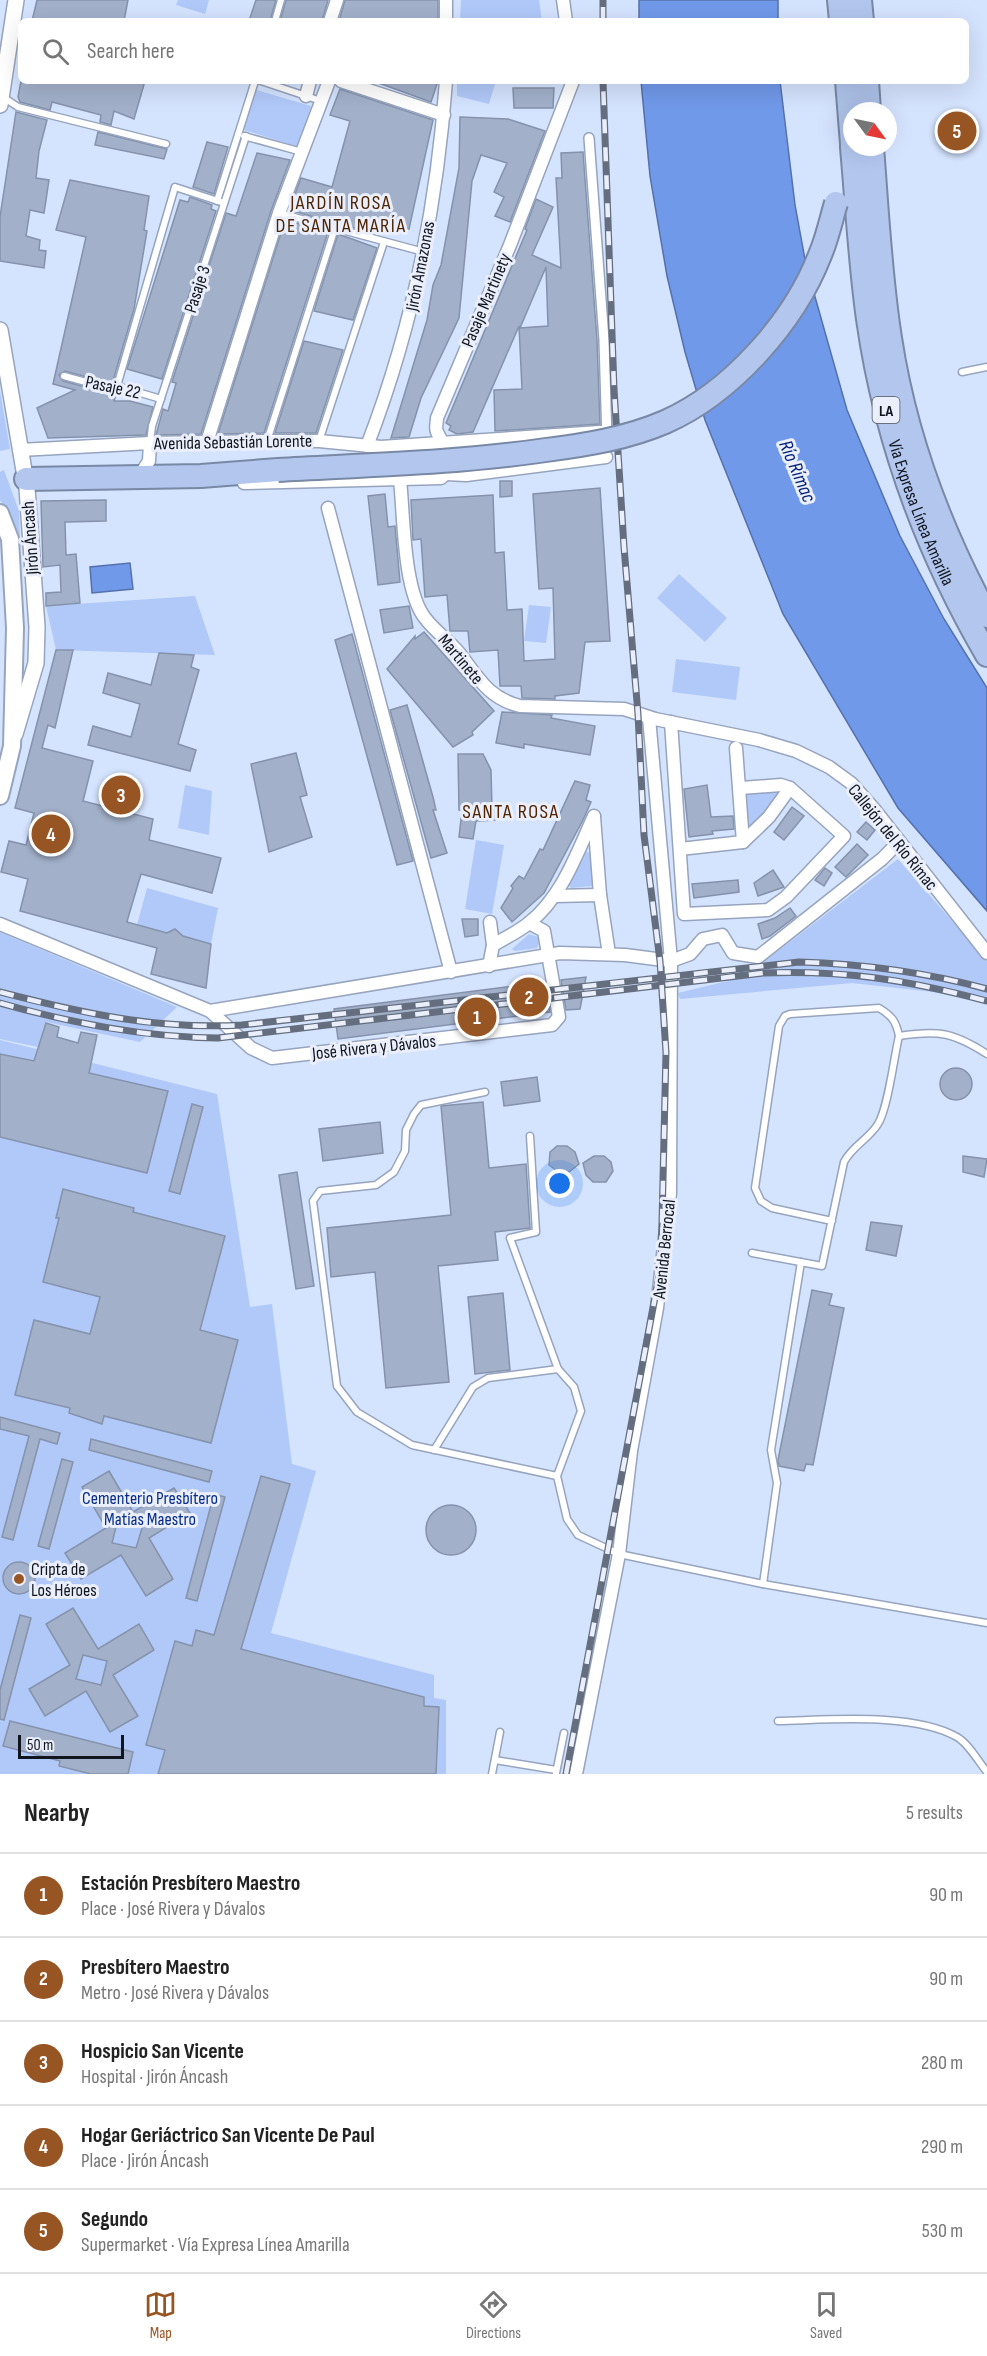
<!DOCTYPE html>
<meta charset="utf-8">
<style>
:root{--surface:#fff;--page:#f6f6f6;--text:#222;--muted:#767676;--line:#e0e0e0;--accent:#985524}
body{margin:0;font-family:"Sofia Sans Condensed",sans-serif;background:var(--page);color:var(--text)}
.compass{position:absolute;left:843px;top:102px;width:54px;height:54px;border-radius:50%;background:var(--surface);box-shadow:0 6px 24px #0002;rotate:123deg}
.scale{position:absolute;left:18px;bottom:15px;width:106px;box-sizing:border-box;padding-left:6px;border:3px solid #10151e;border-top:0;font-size:16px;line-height:21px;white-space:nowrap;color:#10151e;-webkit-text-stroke:4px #eaeffb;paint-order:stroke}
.you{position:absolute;left:560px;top:1184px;width:21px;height:21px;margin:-15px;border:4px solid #fff;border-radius:50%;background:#1a73e8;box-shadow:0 0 0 9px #1a73e833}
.badge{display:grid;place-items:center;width:39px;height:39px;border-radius:50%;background:var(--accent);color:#fff;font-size:20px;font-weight:700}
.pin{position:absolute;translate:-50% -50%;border:3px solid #fff;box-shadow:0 2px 6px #0006}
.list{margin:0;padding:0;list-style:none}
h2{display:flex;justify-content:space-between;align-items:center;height:78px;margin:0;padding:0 24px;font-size:26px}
h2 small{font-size:20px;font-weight:400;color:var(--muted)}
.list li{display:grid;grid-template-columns:39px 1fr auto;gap:18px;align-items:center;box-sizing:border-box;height:84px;padding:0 24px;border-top:2px solid var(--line)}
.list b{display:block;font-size:22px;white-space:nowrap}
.list p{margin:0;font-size:20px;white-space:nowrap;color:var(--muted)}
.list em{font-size:20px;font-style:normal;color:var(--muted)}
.icon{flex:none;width:33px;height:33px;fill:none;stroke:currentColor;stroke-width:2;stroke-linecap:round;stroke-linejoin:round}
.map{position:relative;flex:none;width:987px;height:1774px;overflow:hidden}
.search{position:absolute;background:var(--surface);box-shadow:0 6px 24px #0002;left:18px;right:18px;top:18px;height:66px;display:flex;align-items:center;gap:15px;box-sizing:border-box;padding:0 21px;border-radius:9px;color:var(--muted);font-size:22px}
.sheet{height:498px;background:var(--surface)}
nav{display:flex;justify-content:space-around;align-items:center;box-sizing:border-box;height:84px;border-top:2px solid var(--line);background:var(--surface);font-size:16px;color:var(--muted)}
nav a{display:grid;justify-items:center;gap:3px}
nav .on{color:var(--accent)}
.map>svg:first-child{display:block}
</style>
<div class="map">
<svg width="987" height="1774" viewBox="0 0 987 1774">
<rect width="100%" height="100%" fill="#d4e3fe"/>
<g fill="#b1c9f9">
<polygon points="178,0 209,0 205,14 176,5"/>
<polygon points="461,0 539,0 542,21 460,21"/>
<polygon points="457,81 496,81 489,104 457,96"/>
<polygon points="253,89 311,106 299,147 241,129"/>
<polygon points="0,391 10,449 0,451"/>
<polygon points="4,470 19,511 20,536 0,500 0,472"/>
<polygon points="679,574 727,618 705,642 657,598"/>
<polygon points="195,596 215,655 56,650 46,606"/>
<polygon points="529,605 551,607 546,643 524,641"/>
<polygon points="676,659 740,667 736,700 672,692"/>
<polygon points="185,785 212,791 209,835 178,828"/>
<polygon points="741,788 790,788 743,842"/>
<polygon points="476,840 504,845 492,914 465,909"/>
<polygon points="586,851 591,854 594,883 592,886 571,888 567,883"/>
<polygon points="898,859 987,961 987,998 852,983 680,999 678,993 744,977"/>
<polygon points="147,888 218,908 211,944 137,925"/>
<polygon points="0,932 177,1007 140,1042 46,1022 38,1047 0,1039"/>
<polygon points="529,934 541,938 537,948 515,951 512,949"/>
<polygon points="0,1040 217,1094 250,1307 272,1304 292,1464 316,1471 271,1633 434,1675 434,1698 446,1700 446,1774 0,1774"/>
</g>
<g fill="#7199e9" stroke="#5471ac" stroke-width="1.5">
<rect x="639" y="0" width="139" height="21"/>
<polygon points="641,81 780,81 795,205 806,265 847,410 900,536 944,619 987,688 987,911 898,808 783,614 705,420 685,352 667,276 650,176"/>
<polygon points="130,563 133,589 92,593 90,567"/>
</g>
<g fill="#a2b0ca" stroke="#8592ac" stroke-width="1.5" fill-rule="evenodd">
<polygon points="37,0 128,0 124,21 32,21"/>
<polygon points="256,0 276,0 270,21 249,21"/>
<polygon points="286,0 328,0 322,21 280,21"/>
<polygon points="345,0 438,0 438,21 339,21"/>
<polygon points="21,81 145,81 134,119 114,111 111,125 100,122 101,115 52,102 50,110 20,102 18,97"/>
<polygon points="373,81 438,81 431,102"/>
<polygon points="513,88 554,88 553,108 514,108"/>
<polygon points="340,89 433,120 409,229 373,218 369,232 289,210 301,178 332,187 350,121 330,115"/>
<polygon points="16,112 47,120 39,151 36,178 49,180 44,213 30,210 26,236 40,240 39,250 46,251 44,268 0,261 0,217"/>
<polygon points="460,117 508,119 545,131 510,222 495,216 504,197 494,192 507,163 481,155 472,181 459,318 421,398 409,437 391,438 427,320 433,285 441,265 459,168"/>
<polygon points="98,132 167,149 164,159 95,145"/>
<polygon points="207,142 228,147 214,194 193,187"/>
<path d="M583,152L597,340L600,424L495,431L494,390L522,389L519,326L473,432L457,434L449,430L451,426L446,423L527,230L525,229L536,199L553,207L532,255L561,268L556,178H562L561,153ZM546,267L548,326L520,328Z"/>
<polygon points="257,153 290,160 271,211 201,434 156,435 163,409 168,411 175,387 176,383 172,382 226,213 236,216"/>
<polygon points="70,180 149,196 144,230 147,231 134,309 112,384 65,371 59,375 63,381 116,395 114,401 130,401 153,407 146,435 48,438 37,408 75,390 53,384 86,237 56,230"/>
<polygon points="190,197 212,205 211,209 216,211 162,379 127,369 180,200 188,202"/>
<polygon points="285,220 328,232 264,433 218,434"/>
<polygon points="338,234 377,248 353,320 314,311"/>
<polygon points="304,341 343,350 316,433 275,433"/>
<polygon points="500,481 512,481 512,496 500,497"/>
<polygon points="600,488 610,641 585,642 579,693 555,696 555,699 522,698 521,686 500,686 498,650 470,652 468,631 450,631 447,595 425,597 421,539 413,540 411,500 493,495 495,553 504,552 507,610 522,609 524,661 555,659 553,588 539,589 533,494"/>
<polygon points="385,494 388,527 395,526 400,582 378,585 368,496"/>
<polygon points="106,500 106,521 65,522 66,555 76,554 80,603 46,606 46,593 61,592 60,565 43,567 41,501"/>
<polygon points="409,606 413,628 384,633 380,610"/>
<polygon points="424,632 494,711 472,732 473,735 453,747 387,669 415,636 415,639"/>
<polygon points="352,634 413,861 397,865 335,640"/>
<polygon points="56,650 73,650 55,728 48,725 42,748 93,761 83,801 153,819 149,840 221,858 212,893 141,874 128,918 127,922 167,933 175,929 183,936 211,944 206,988 151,974 157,948 20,911 28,879 1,872 9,841 26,845 34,813 15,808"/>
<polygon points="159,653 194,655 191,667 199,670 178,744 196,750 190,771 88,745 93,726 131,737 140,704 103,693 108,673 151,685"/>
<polygon points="407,705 433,797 436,810 433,810 447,853 431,858 390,710"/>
<polygon points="502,712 552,715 551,718 595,726 590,755 524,744 524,748 496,743"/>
<polygon points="296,753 307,795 300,797 312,837 269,852 251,764"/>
<polygon points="458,754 483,754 491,770 492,809 496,809 496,820 476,821 473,839 459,837 462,810 459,810"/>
<polygon points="575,781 590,785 586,800 591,802 583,820 544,893 512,922 501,908 513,888 511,886 519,876 524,879 540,849 543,850"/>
<polygon points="707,785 711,817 733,816 734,829 712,831 713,834 689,837 684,789"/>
<polygon points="792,807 804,816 784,840 774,832"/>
<polygon points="866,822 875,830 867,840 857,832"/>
<polygon points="857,844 868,855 846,877 835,867"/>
<polygon points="825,868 832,873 824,886 815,880"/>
<polygon points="773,870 784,887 758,896 754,883"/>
<polygon points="738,880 739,892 694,898 692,884"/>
<polygon points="790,908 796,916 770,936 762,939 758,924 775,918"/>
<polygon points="462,919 478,919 478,935 465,937"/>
<polygon points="586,977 580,1009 566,1010 561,980"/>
<polygon points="545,982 550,1012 338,1039 334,1009"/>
<polygon points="46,1023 59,1027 57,1037 78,1043 81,1032 97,1035 89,1073 168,1091 147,1173 0,1137 0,1054 34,1061"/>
<circle cx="956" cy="1084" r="16"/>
<polygon points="537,1077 540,1101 504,1106 501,1082"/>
<polygon points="483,1102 489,1168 526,1164 530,1228 495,1232 498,1260 438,1266 449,1382 386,1388 375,1272 331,1277 327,1228 451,1215 441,1106"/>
<polygon points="192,1104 203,1107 180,1194 169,1191"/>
<polygon points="380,1122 383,1153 323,1161 319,1129"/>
<polygon points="557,1146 567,1146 575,1152 579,1164 569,1172 560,1173 549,1165 550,1152"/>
<polygon points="594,1156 604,1156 611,1162 613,1171 606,1182 593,1182 586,1175 583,1163"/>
<polygon points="963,1156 987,1159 984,1177 963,1172"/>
<polygon points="297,1172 314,1286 296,1289 279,1175"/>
<polygon points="63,1189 134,1208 133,1212 225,1236 200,1330 238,1340 211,1443 104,1416 102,1424 69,1413 70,1408 15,1395 34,1320 90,1334 100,1297 43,1282 59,1218 56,1218"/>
<polygon points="871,1222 902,1226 896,1256 866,1250"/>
<polygon points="812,1290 832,1294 829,1305 844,1308 813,1465 806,1464 804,1471 779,1466 778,1460"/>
<polygon points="503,1293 510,1370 475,1374 468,1297"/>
<polygon points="0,1417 60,1433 57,1444 40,1439 13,1540 2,1537 29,1436 0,1429"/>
<polygon points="91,1439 212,1471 209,1482 89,1450"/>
<polygon points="62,1459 73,1462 49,1549 38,1546"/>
<path d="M109,1471L133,1512L174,1488L190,1513L149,1538L173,1579L146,1596L121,1555L81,1579L65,1553L106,1528L82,1487ZM118,1519L143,1525L136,1548L112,1543Z"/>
<polygon points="261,1476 290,1484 241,1649 424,1697 424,1706 439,1707 436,1774 158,1774 165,1750 146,1745 175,1641 192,1646 196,1630 214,1635"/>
<polygon points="214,1494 225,1497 197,1601 186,1598"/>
<circle cx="451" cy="1530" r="25"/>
<circle cx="19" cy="1578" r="16"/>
<path d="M73,1608L98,1649L139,1624L154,1650L113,1675L138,1716L110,1732L86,1691L45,1716L29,1689L70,1665L46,1624ZM83,1655L107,1661L101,1685L76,1679Z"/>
<polygon points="20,1615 31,1618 4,1720 0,1719 0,1690"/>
<polygon points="10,1721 133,1752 128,1774 91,1774 59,1766 60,1761 3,1746"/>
</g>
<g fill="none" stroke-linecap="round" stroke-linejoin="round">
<defs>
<g id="service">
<polyline points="275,21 281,0"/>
<polyline points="261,81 321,101"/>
<polyline points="3,97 18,107 166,144"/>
<polyline points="244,136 302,152"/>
<polyline points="217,201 255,81"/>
<polyline points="279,213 424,252"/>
<polyline points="962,372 987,367"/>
<polyline points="64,376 115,390 117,386 161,399"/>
<polyline points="117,386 175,187 224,203"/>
<polyline points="267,441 335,228"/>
<polyline points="319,441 384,242"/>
<polyline points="150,443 152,426 246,136"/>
<path d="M899,1036C938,1030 953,1032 987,1054"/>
<polyline points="485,1092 421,1105 414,1114 406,1130 405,1151 394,1172 376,1185 320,1191 313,1201 337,1386 357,1412 412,1445 557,1476"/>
<polyline points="530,1136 536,1232 510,1238 558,1369 574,1387 581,1411 557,1476 567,1519 578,1535 619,1554 763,1584 987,1623"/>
<path d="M752,1253L822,1266L844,1162C852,1146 869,1139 878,1124C888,1108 894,1057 899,1036C896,1021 892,1016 879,1008L790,1014L785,1016L779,1026L755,1188L761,1201L772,1208L832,1221"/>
<polyline points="434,1450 473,1387 488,1378 558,1369"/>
<polyline points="763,1584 777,1483 771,1450 801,1262"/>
<path d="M778,1721C829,1720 913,1712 957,1737C968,1743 978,1761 987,1772"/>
<polyline points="495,1760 556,1770"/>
<polyline points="556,1773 564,1733"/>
<polyline points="492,1774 500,1732"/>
</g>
<polyline id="pedestrian" points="589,138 604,340 607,441"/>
<g id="minor">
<polyline points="446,0 446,21"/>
<polyline points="563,0 566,21"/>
<polyline points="330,21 337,0"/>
<polyline points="341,81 444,115"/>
<polyline points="306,96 310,81"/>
<polyline points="207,442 279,213 329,81"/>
<path d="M367,446C413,327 437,207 446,81"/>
<polyline points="20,450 150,443 267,441 319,441 381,447 600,432"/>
<polyline points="446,474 466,475 606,457"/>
<polyline points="138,478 149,461 150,443"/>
<path d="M400,480C404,516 403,590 425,618C436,633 453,643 463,658C480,681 491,699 520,706L624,709L655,719L759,740L796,751L829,767L851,783L874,809L987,953"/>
<path d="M244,483L441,478C461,462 444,448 437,432C435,428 437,423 437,418L510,245L573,81"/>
<polyline points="328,508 451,972"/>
<polyline points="671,722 684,914 768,910 786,897 844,836 790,788 781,785 741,788"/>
<polyline points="736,748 743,842"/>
<polyline points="594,817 600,895 609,954"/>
<polyline points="680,849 743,842 769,817 790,788"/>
<polyline points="554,896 600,895"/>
<polyline points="0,924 210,1011 251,1048 272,1058 552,1025 559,1017 544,931 529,923"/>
<path d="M493,945C505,938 518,932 529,923C562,897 577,853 594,816"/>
<polyline points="489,966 493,945 490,922"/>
<polyline points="210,1011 560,953 625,955 671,961 690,954 703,939 722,935 733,953 758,957 882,859 899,842"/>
<polyline points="576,1774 619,1554 631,1451 657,1308 670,1193 671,961 649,718"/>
</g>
<g id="tertiary">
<polyline points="0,105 16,0"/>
<polyline points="0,330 27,488 37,627 36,663 15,734"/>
</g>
<polyline id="secondary" points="0,513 10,539 15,628 12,746 0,796"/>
<g id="motorway">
<polyline points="839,0 841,21"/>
<polyline points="860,0 862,21"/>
<polyline points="847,81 852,144"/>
<polyline points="867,81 869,111"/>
<path id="s1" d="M852,147C857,204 860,262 868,319C885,439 926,550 987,655"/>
<path d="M872,147C877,210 880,275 890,338C905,437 940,529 987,616"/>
<polyline points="26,479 201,476 278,470"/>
</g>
</defs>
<use href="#service" stroke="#97a4be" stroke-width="9"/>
<use href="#pedestrian" stroke="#97a4be" stroke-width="12"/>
<use href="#minor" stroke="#97a4be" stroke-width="15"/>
<use href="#tertiary" stroke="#97a4be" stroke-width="18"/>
<use href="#secondary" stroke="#97a4be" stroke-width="20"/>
<use href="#motorway" stroke="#7988a5" stroke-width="26"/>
<use href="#service" stroke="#fff" stroke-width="6"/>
<use href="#pedestrian" stroke="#fff" stroke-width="9"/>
<use href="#minor" stroke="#fff" stroke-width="12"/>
<use href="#tertiary" stroke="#fff" stroke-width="15"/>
<use href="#secondary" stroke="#fff" stroke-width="16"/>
<use href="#motorway" stroke="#b2c6ee" stroke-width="22"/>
<defs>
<g id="rail">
<polyline points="603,21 603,0"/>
<path d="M0,992C81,1013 158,1030 242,1025L799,962C864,964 925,972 987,989"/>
<path d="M0,1003C72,1023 142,1037 218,1038L763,973C847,970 906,980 987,1001"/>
<polyline points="566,1774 661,1265 666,1052 660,961 644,835 638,714 624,547 614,389 603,81"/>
</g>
</defs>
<use href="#rail" stroke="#646e7f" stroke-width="7"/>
<use href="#rail" stroke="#eaeffb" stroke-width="4.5" stroke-dasharray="14" stroke-linecap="butt"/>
<defs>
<path id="motorway-bridge" d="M278,470C367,465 457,463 546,450C586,445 628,438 665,422C731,393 794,322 820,255C827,239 831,220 836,203"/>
</defs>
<use href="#motorway-bridge" stroke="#7988a5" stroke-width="26" stroke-linecap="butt"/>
<use href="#motorway-bridge" stroke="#b2c6ee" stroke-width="22"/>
</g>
<circle fill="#985524" stroke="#eaeffb" stroke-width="2" cx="19" cy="1579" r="6"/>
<g text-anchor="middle" stroke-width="6" stroke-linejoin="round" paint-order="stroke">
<rect fill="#eaeffb" stroke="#515660" stroke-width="1.5" x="872.5" y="397" width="27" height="26" rx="4.5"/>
<g font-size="16" font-weight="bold" fill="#10151e">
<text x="886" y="416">LA</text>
</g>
<g font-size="18" fill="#10151e" stroke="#eaeffb">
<text transform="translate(420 266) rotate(-79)" y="6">Jirón Amazonas</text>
<text transform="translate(197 289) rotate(-72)" y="6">Pasaje 3</text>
<text transform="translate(486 300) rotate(-67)" y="6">Pasaje Martinety</text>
<text transform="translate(113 387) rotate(12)" y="6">Pasaje 22</text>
<text transform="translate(233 442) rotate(-1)" y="6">Avenida Sebastián Lorente</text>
<text dy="6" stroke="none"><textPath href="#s1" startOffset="374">Vía Expresa Línea Amarilla</textPath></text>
<text transform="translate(30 538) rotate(-94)" y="6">Jirón Áncash</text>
<text transform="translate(461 659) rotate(50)" y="6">Martinete</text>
<text transform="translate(893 837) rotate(51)" y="6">Callejón del Río Rímac</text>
<text transform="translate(374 1047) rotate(-6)" y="6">José Rivera y Dávalos</text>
<text transform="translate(664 1249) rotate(-84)" y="6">Avenida Berrocal</text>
</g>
<g font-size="18" fill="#082d89" stroke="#eaeffb">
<text x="150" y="1504">Cementerio Presbítero<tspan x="150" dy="21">Matías Maestro</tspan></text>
</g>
<g font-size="18" fill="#10151e" stroke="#eaeffb" text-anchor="start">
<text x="31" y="1575">Cripta de<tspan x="31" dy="21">Los Héroes</tspan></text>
</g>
<g font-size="20" letter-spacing="1.5" fill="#4e2300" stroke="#eaeffb">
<text x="341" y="209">JARDÍN ROSA<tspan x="341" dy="23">DE SANTA MARÍA</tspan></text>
<text x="511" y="818">SANTA ROSA</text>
</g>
<g font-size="20" font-style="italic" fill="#011f7b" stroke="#eaeffb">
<text transform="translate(798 471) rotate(67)" y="7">Río Rímac</text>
</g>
</g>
</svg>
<svg class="compass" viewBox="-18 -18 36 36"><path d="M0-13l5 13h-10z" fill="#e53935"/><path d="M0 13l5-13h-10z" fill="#767676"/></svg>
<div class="scale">50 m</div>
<div class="you"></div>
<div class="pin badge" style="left:477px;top:1017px">1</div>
<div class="pin badge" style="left:529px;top:997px">2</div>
<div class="pin badge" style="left:121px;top:795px">3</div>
<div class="pin badge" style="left:51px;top:834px">4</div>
<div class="pin badge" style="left:957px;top:131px">5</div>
<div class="search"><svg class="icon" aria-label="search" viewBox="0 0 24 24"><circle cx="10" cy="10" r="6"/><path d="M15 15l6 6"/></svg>Search here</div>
</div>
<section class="sheet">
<h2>Nearby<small>5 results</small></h2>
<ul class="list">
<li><span class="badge">1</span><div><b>Estación Presbítero Maestro</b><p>Place · José Rivera y Dávalos</p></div><em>90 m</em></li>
<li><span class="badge">2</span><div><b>Presbítero Maestro</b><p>Metro · José Rivera y Dávalos</p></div><em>90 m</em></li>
<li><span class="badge">3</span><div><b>Hospicio San Vicente</b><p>Hospital · Jirón Áncash</p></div><em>280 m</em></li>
<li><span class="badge">4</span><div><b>Hogar Geriáctrico San Vicente De Paul</b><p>Place · Jirón Áncash</p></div><em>290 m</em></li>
<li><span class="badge">5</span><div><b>Segundo</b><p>Supermarket · Vía Expresa Línea Amarilla</p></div><em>530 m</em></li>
</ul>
</section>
<nav>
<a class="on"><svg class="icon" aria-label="map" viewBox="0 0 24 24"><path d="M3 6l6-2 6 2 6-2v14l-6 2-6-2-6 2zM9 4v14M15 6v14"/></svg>Map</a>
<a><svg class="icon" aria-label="directions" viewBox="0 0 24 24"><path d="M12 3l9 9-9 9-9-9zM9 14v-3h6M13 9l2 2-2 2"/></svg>Directions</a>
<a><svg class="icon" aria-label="saved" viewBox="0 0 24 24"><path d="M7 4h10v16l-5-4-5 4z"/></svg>Saved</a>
</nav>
